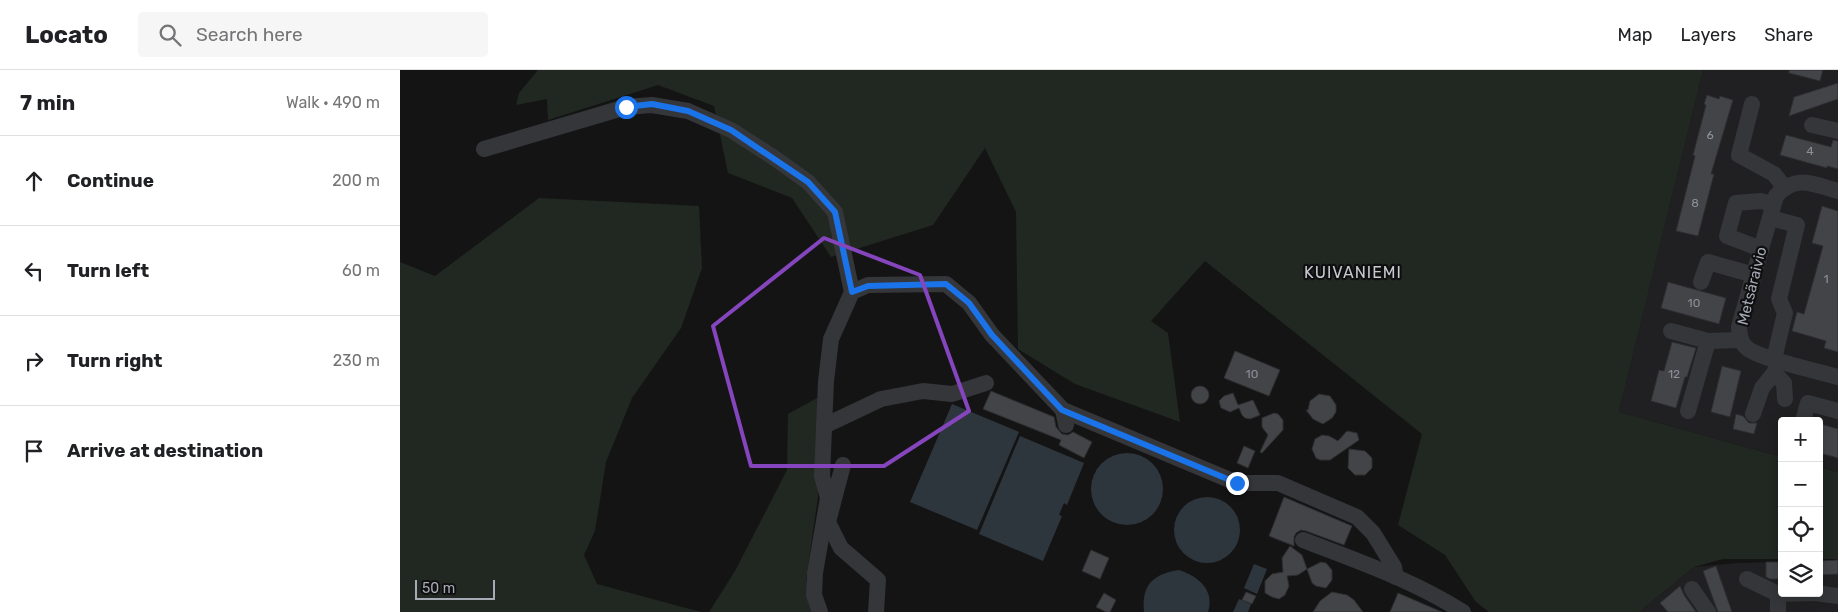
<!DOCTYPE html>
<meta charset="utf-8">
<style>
:root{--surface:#fff;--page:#f6f6f6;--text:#202124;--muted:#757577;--line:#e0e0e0}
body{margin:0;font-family:Rubik,sans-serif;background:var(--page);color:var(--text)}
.controls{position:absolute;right:15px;bottom:15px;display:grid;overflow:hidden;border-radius:5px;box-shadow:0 2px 12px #0003}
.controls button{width:45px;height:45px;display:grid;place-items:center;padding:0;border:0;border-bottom:1px solid var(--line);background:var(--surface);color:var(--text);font:25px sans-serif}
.scale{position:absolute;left:15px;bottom:12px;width:80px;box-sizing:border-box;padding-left:5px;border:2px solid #a6aab5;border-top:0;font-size:14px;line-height:18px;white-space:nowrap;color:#a6aab5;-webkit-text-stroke:4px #0f0f10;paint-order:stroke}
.stop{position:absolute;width:15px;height:15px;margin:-11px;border:4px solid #1a73e8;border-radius:50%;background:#fff}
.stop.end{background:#1a73e8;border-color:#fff;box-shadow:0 1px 5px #0008}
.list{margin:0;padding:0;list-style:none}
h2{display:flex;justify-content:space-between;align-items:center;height:65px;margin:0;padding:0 20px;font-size:21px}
h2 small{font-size:16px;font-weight:400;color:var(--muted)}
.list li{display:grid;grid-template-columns:32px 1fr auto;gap:15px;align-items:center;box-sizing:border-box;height:90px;padding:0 20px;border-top:1px solid var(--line)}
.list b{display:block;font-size:19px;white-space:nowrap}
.list em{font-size:16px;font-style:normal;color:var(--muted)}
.icon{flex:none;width:28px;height:28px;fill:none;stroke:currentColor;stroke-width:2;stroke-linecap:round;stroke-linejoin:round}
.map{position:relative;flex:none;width:1438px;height:542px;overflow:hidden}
header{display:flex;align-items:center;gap:30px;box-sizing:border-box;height:70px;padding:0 25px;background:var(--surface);border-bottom:1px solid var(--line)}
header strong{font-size:24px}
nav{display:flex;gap:28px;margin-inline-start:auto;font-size:18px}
.search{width:350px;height:45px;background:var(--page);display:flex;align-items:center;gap:12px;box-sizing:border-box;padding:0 18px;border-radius:5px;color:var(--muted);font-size:19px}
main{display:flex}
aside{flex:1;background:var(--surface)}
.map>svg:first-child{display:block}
</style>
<header>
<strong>Locato</strong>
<div class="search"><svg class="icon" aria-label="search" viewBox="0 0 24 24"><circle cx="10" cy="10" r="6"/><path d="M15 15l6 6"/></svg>Search here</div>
<nav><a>Map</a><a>Layers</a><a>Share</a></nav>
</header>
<main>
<aside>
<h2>7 min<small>Walk · 490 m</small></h2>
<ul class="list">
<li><svg class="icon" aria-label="ahead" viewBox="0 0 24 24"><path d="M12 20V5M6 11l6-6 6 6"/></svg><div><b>Continue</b></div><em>200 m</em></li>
<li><svg class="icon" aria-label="left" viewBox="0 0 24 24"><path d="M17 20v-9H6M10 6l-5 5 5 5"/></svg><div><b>Turn left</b></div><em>60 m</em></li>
<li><svg class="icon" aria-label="right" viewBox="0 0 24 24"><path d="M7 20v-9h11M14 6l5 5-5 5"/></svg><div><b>Turn right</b></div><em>230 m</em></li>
<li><svg class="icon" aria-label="arrive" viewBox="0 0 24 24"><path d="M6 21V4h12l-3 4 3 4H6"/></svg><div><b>Arrive at destination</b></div></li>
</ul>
</aside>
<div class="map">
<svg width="1438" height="542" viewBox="0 0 1438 542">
<rect width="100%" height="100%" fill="#141415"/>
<g fill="#202022">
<polygon points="1303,0 1438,0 1438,402 1419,397 1419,351 1382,351 1382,387 1219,342"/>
<polygon points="1438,490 1438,542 1239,542 1294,497 1338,493 1382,492 1382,523 1419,523 1419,491"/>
</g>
<g fill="#202821">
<polygon points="138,0 1303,0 1219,342 1382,387 1382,489 1323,489 1294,497 1239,542 1089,542 1076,532 1045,485 998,455 1022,364 805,191 751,251 768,263 780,352 675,314 618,279 616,142 585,78 533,155 431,187 392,128 328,103 314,36 258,15 148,50 147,29 116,35 119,23"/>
<polygon points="139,128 299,136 302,198 281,258 232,328 206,392 195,461 184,485 197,514 301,542 0,542 0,192 35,206"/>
<polygon points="417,328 418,427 406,510 419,542 309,542 335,501 387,400 388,344"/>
<polygon points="1419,397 1438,402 1438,489 1419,489"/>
</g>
<g fill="#2e363d">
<polygon points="552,334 619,362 577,460 510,432"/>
<polygon points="620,366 684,393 667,435 664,433 659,445 662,446 643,491 579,464"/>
<circle cx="727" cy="419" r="36"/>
<circle cx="807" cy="460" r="33"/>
<polygon points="854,494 867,499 857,524 844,518"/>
<path d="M779,500C798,506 815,520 808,542H744C741,514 754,504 779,500Z"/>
<polygon points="839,529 851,534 848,542 833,542"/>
</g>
<g fill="#434448" stroke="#2e2e31">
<polygon points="1389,0 1423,0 1420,11 1389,3"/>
<polygon points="1438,13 1438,29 1389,46 1394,27"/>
<polygon points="1307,25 1319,29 1320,26 1333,30 1311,104 1314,104 1298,166 1276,161 1295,86 1293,85 1306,35 1304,34"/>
<polygon points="1386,65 1431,77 1433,70 1438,71 1438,99 1427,96 1427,98 1380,85"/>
<polygon points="1422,136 1438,141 1438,282 1424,278 1426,271 1392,261 1397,242 1404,244 1423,176 1412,173"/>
<polygon points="1268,212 1326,228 1319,254 1261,238"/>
<polygon points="1272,272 1296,278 1287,307 1285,307 1276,338 1251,331 1259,300 1264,301"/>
<polygon points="835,281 880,300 869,326 824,308"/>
<polygon points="1322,296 1341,301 1330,347 1311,342"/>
<circle cx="800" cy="325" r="9"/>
<polygon points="591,321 654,347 656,357 662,364 668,365 673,362 692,372 684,388 659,375 661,370 583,339"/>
<polygon points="833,323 838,335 853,330 860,345 850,349 845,348 842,345 839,338 830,342 821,338 819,331 824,326"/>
<polygon points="919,324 930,326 936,335 936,342 932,348 923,354 913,349 906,340 908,340 910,331"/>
<polygon points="874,343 878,344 883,350 883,360 862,383 860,382 868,365 862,357 862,348"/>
<polygon points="1336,344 1343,346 1349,353 1357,353 1354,364 1333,359"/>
<polygon points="1421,354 1438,359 1438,388 1419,383 1419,362"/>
<polygon points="947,361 957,363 959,370 930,390 920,390 916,388 912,379 915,369 922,365 929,366 938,371"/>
<polygon points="844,376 855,381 848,398 837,393"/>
<polygon points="949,379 965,381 972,388 972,398 965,405 955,405 948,398"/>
<polygon points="884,427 952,456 944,475 906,461 901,460 896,463 894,467 894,476 869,466"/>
<polygon points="890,476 902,485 907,499 898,505 887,506 889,516 885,525 879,529 872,527 865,523 865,511 872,504 883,502 882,488"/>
<polygon points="691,480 709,488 700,509 682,501"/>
<polygon points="1438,490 1438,504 1419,505 1419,491"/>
<polygon points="921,492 926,493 932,500 932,510 926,518 916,516 912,513 907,499"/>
<polygon points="1366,492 1382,492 1382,509 1370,509 1366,507"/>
<polygon points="1316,496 1332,542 1318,542 1315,534 1303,501"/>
<polygon points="1280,516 1284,525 1296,542 1268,542 1260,533"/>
<polygon points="846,522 856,526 852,534 842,530"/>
<polygon points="932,522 947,525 954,530 963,542 913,542 920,531"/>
<polygon points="704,523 716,530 710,542 706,542 696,537"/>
<polygon points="998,523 1042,542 990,542"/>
</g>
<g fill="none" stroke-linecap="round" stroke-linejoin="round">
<g stroke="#35363a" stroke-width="16">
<polyline points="1352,34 1339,85 1374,104 1384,117"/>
<polyline points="1412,55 1438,61"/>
<polyline points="84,79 226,37 252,35 288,41 331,60 373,87 408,112 435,142 452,222 431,269 426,311 422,406 428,428 415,503 414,525 420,542"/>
<path d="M1438,121C1412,114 1396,104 1376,126L1339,257C1340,266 1340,272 1347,278C1357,288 1421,302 1438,307"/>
<polyline points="1370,148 1397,155 1379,229 1385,243 1374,289"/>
<polyline points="1361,179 1327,166 1336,133 1361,131 1373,134"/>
<polyline points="1301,212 1308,192 1354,205"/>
<polyline points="452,222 468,215 546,214 569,233 592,265 663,340"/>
<polyline points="1271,261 1308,271 1340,270"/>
<polyline points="1374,303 1384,313 1385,329"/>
<polyline points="1288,341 1308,271"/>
<polyline points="1353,344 1362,318 1374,303 1379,291"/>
<polyline points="1403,351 1408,333 1438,341"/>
<polyline points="666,355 663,340 837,413 878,413 957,447 973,463 994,497 996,507"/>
<polyline points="424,356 481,329 523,321 552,324 586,313"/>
<polyline points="443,395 428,452 441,478 478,510 476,542"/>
<path d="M903,470C957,491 1013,510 1063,542"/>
<polyline points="1347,509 1378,524 1415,523 1438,526"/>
<polyline points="1292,519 1308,542"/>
<polyline points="1378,524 1378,542"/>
</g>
</g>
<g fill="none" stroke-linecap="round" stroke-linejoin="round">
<polyline stroke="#1a73e8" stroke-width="6" points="226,37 252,34 288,41 331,60 408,112 435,142 452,222 468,216 546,214 569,233 592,265 662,340 837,413"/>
</g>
<path fill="none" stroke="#8445bd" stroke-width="4" stroke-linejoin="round" d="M424,168L520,205L569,341L484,396H351L313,256Z"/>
<g text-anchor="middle" stroke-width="4.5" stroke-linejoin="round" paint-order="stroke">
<g font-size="12" fill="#8d909a">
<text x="1310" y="69">6</text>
<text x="1410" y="85">4</text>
<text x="1295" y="137">8</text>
<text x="1426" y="213">1</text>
<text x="1294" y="237">10</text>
<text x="852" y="308">10</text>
<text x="1274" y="308">12</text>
</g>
<g font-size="15" fill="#a6aab5" stroke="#0f0f10">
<text transform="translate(1352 216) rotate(-76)" y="5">Metsäraivio</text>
</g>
<g font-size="16" letter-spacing="1" fill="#c7c9d1" stroke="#0f0f10">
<text x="953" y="208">KUIVANIEMI</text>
</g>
</g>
</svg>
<div class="controls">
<button>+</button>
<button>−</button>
<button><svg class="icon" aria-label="locate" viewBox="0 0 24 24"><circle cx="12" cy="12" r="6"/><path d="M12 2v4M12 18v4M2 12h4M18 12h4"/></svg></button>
<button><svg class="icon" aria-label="layers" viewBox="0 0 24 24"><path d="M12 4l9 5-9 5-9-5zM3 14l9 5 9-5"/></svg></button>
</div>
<div class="scale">50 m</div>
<div class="stop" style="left:226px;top:37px"></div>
<div class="stop end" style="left:837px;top:413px"></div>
</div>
</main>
